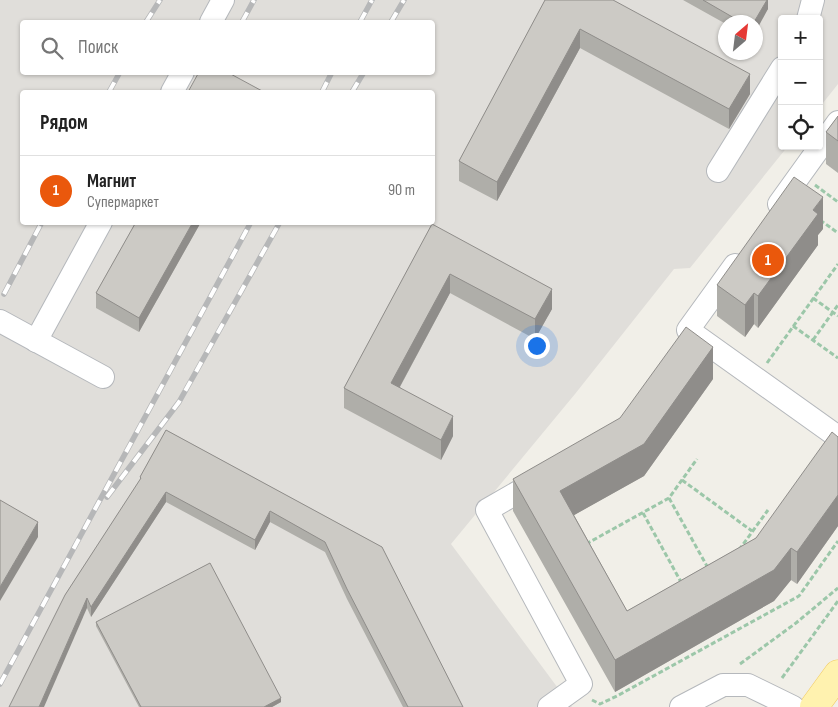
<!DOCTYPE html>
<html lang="ru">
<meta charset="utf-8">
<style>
:root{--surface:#fff;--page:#f6f6f6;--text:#222;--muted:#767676;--line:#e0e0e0;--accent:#ea580c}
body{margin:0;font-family:"Sofia Sans Condensed",sans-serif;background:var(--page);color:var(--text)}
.controls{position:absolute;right:15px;top:15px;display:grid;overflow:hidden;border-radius:5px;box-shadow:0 1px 4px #0004}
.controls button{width:45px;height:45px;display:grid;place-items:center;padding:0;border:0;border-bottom:1px solid var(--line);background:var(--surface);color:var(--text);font:25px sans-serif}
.compass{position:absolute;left:718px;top:15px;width:45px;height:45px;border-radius:50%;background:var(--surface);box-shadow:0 1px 4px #0004;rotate:28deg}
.you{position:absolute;left:536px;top:345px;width:18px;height:18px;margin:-12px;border:4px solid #fff;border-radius:50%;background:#1a73e8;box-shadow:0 0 0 8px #1a73e833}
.badge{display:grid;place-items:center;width:32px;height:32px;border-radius:50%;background:var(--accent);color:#fff;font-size:16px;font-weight:700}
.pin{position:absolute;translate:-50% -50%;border:2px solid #fff;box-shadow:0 1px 5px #0006}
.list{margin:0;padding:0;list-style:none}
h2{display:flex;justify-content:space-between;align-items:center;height:65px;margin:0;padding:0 20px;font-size:21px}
h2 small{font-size:16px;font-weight:400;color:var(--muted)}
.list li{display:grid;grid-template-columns:32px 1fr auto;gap:15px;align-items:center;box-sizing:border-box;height:70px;padding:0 20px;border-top:1px solid var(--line)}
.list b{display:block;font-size:19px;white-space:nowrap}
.list p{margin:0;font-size:16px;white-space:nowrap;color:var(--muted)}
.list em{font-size:16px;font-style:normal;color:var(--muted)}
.icon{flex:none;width:28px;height:28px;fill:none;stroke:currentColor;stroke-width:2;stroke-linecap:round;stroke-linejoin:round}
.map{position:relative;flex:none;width:838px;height:707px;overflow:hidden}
.search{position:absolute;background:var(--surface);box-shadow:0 1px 4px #0004;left:20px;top:20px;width:415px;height:55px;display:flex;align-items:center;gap:12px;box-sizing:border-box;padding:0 18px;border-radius:5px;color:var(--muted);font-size:19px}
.panel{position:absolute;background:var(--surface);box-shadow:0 1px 4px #0004;left:20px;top:90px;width:415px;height:135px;border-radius:5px}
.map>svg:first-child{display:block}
</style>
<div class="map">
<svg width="838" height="707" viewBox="0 0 838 707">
<rect width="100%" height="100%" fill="#f1efe8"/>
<path fill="#e0deda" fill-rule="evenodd" d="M0,0H838V84L819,108V19H782V146H788L690,268L674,269L575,394L451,544L572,707H0ZM22,22H432V72H22ZM726,22H756V52H726ZM22,92H432V222H22Z"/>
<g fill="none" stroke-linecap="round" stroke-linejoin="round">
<defs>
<g id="minor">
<polyline points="808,19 813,0"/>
<polyline points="211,22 223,0"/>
<polyline points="172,92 183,72"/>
<polyline points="718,171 782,68"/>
<polyline points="779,204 838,122"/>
<polyline points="735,265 688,330 838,437"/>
<polyline points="0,321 103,377"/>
<polyline points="36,341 101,222"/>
<polyline points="539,480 487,510 581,684 549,707"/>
<polyline points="681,707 723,685 748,685 793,707"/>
</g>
<polyline id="major" points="814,707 838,674"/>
</defs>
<use href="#minor" stroke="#b5b8bc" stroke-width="24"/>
<use href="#major" stroke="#f2c960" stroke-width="29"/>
<g stroke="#9cc7a9" stroke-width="3" stroke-dasharray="5 2.5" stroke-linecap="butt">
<polyline points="815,185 838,202"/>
<polyline points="820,220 838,233"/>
<polyline points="813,298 838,316"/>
<polyline points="793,326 838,358"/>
<polyline points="813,340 838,305"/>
<polyline points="767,363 838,264"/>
<polyline points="682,480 752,531"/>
<polyline points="669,498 708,568"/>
<polyline points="643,513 681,582"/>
<polyline points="586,544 669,498 697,459"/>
<polyline points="739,550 768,510"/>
<polyline points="740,664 796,623 838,588"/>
<polyline points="782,678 838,601"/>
<polyline points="592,700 600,704 617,696 799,596 838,541"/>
</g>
<use href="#minor" stroke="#fff" stroke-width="22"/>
<use href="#major" stroke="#fff2af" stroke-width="28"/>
<defs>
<g id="rail">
<polyline points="146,22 160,0"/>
<polyline points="242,22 254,0"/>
<polyline points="360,22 372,0"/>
<polyline points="391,22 404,0"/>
<polyline points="109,92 120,72"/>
<polyline points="322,92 332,72"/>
<polyline points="352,92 364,72"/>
<polyline points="4,294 42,222"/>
<polyline points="107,497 179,402 280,222"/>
<polyline points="0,684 251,222"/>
</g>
</defs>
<use href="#rail" stroke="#b6b7b8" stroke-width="5.5"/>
<use href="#rail" stroke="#fff" stroke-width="4" stroke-dasharray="11" stroke-linecap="butt"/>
</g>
<g fill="#afaea9">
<polygon points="545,0 750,94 729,129 580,48 497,201 459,181 459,161"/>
<polygon points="683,0 768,0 768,9 756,22 726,22 726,24"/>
<polygon points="838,116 838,173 826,164 826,132"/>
<polygon points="136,222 201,222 139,332 96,308 96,293"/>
<polygon points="432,224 552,309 535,339 450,293 400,387 453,436 441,460 344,408 344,388"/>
<polygon points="823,229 818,235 818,245 758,328 754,324 745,337 717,316 717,285"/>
<polygon points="713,379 644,476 574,515 627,611 756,538 838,437 838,526 797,584 791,580 774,601 615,692 513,511 513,479"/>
<polygon points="166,430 382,547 463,707 403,707 347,599 325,552 270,522 255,550 166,502 91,617 87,608 65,595 140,480 140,477"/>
<polygon points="96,622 281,702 272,707 139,707 96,626"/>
</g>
<g fill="#8f8d8a">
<polygon points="767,0 768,0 768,9 756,31 756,22 754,22"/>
<polygon points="580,29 580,48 497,201 497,182"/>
<polygon points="750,74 750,94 729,129 729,109"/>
<polygon points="823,197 823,229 818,235 818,245 758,328 758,296 813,210"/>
<polygon points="193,222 201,222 139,332 139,318"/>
<polygon points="450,274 450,293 391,403 391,383"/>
<polygon points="552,289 552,309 535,339 535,319"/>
<polygon points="754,293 754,324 745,337 745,305"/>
<polygon points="713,347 713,379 644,476 560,523 560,491"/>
<polygon points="453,416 453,436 441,460 441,440"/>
<polygon points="166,492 166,502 91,617 91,607"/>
<polygon points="838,495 838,526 797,584 797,552"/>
<polygon points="270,511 270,522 255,550 255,540"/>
<polygon points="38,522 38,537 0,601 0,587"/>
<polygon points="791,548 791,580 774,601 615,692 615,660"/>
<polygon points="87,598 87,608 44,707 39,707"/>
<polygon points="281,698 281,702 272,707 264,707"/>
</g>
<g fill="#cccac5" stroke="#8f8d8a">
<polygon points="545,0 613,0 750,74 729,109 580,29 497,182 459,161"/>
<polygon points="703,0 767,0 754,22 741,22"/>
<polygon points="199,72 227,72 264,92 188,92"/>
<polygon points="838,116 838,141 826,132"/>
<polygon points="794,177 823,197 813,210 818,214 758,296 754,293 745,305 717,285"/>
<polygon points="136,222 193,222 139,318 96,293"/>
<polygon points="432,224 552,289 535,319 450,274 391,383 453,416 441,440 344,388"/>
<polygon points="686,327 713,347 644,444 560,491 627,611 756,538 832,432 838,437 838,495 797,552 791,548 774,570 615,660 513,479 620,418"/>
<polygon points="166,430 382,547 463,707 408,707 347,589 325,542 270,511 255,540 166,492 91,607 87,598 39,707 9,707 65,595 141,478 140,477"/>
<polygon points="0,500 38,522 0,587"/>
<polygon points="210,563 281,698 264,707 141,707 96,622"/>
</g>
</svg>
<div class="controls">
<button>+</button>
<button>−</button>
<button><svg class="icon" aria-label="locate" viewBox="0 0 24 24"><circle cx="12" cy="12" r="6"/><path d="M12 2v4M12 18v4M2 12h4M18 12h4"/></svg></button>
</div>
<svg class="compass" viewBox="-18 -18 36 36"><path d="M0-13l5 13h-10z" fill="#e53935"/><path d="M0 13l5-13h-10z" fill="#767676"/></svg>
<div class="you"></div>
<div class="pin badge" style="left:768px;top:260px">1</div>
<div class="search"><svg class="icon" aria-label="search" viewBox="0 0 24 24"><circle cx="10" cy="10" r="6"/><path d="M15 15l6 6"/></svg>Поиск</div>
<section class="panel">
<h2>Рядом<small></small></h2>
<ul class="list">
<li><span class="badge">1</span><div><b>Магнит</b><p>Супермаркет</p></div><em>90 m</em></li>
</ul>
</section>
</div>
